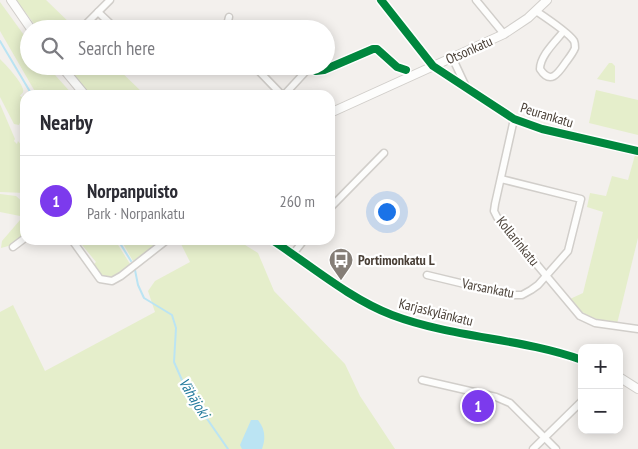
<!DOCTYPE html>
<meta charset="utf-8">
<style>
:root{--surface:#fff;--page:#f2f2f3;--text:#2b2b33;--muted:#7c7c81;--line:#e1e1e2;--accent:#7c3aed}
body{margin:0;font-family:"PT Sans Narrow",sans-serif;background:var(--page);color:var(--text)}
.controls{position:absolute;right:15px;bottom:15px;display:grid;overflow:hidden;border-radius:10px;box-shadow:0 2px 12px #0003}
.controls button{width:45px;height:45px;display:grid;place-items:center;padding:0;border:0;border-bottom:1px solid var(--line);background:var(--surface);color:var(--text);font:25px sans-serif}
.you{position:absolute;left:386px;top:211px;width:18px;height:18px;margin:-12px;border:4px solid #fff;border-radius:50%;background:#1a73e8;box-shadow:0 0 0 8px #1a73e833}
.badge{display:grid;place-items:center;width:32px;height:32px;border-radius:50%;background:var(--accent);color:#fff;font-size:16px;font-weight:700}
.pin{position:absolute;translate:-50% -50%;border:2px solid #fff;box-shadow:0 1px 5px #0006}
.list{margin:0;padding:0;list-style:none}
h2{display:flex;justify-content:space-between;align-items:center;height:65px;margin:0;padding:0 20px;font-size:21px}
h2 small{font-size:16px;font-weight:400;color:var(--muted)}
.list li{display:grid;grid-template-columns:32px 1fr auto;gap:15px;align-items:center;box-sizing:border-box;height:90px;padding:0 20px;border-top:1px solid var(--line)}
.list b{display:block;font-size:19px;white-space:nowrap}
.list p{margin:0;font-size:16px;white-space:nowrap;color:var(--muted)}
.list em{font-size:16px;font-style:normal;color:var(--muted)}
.icon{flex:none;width:28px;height:28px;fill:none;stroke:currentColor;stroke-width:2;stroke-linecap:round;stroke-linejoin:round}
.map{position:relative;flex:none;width:638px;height:449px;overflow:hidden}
.search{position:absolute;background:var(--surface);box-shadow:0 2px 12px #0003;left:20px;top:20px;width:315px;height:55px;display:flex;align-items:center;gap:12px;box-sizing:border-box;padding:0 18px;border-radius:28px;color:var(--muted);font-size:19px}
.panel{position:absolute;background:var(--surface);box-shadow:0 2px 12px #0003;left:20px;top:90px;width:315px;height:155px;border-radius:15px}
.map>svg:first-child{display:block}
</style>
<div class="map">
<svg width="638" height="449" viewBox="0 0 638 449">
<rect width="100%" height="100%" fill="#f3f0ed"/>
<g fill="#e5eecb">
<polygon points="16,0 46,0 76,29 38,29"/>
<polygon points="0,2 29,42 29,66 47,66 73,95 37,95 0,31"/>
<path d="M0,59C6,65 21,81 23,89C24,93 22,93 20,96L22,97L24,94L27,95H25V110L19,125L14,124L0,97Z"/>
<polygon points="609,63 612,63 615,66 615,83 597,79"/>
<polygon points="65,66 115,66 145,95 91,95"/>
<polygon points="596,90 638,100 638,135 589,123"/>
<polygon points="0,104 15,139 14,141 17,144 18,141 25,150 25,193 0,192"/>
<path d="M635,155L638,156V238L617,324C594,318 585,319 570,299L583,293L603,212L587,207L590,193L606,196L612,176L628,180Z"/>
<polygon points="0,194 16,196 25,204 25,217 0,212"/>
<polygon points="20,220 25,220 25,235 12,245 1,248 2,241"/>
<path d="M78,240H115L130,264C114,277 107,285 93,265L96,262Z"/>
<polygon points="121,240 162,240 133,261"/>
<polygon points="179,240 237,240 258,253 274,291 345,364 360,396 395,449 0,449 0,312 13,305 45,371 155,312 148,291 155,281 190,262"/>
<path d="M474,396L490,402C484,409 480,418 470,416L467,411Z"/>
</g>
<path fill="#bbe4f3" d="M251,420H258C265,429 266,438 262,449H242L240,445Z"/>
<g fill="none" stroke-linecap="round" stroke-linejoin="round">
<g stroke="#bbe4f3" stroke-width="2">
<polyline points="0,41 32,95"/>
<polyline points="118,240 131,261"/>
<polyline points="135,270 138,285 144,298 172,315 176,328 174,362 185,387 228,449"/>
</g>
<defs>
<g id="minor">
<polyline points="381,0 433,66 514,119 542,129 638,151"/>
<polyline points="476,0 504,34"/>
<path d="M536,11C545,17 569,33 574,41C575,43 575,45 575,48C573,53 569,58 566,62C559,72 551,86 540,69C540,56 555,42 563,32"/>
<polyline points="98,12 116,29"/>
<polyline points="81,29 110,0"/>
<polyline points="226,29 229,17"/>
<polyline points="452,57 466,87"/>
<polyline points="155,66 156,66"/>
<polyline points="254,66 282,95"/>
<polyline points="284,95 308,69"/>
<polyline points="514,119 495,204 494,211 497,217 580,316 595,323 638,329"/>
<polyline points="330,208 384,153"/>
<polyline points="72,240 100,279 112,281 121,276 167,240"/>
<polyline points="13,247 25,238"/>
<polyline points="293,254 304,240"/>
<polyline points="427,275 510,295 522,295 531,290 538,285 568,251 581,199 501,179"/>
<polyline points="422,380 496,397 510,403 556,449"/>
<polyline points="533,449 582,401"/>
</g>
<g id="tertiary">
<polyline points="11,0 31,29"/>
<polyline points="61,66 85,95"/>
<polyline points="330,113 504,34 528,18 547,0"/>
<path d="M272,240C310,265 350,299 392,315C453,338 521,338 582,360"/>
<polyline points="619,377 638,389"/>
</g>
</defs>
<use href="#minor" stroke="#d1ceca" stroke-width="9"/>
<use href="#tertiary" stroke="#d1ceca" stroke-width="10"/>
<use href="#minor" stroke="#fdfdfc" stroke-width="6"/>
<use href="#tertiary" stroke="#fdfdfc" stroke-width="8"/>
<defs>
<g id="cycleway">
<polyline points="381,0 433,66 514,119 542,129 638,151"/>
<polyline points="305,66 316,71 324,70 373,49 377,49 397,67 406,70"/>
<path d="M272,240C310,265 350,299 392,315C453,338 521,338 582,360"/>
</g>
</defs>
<use href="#cycleway" stroke="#fff" stroke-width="11"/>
<use href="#cycleway" stroke="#00873e" stroke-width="8"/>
</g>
<defs>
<symbol id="bus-pin" viewBox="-11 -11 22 30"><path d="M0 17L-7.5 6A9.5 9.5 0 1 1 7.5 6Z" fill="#857e77" stroke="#fff"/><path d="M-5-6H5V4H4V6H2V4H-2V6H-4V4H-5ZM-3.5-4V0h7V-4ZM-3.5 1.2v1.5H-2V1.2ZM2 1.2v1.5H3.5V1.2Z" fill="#fff"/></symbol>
</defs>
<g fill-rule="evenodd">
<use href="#bus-pin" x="327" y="246" width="28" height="38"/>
</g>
<g text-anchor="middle" stroke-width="4.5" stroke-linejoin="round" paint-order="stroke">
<g font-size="14" fill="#4a4037" stroke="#fff">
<text transform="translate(469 50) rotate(-24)" y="5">Otsonkatu</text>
<text transform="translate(547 115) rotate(17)" y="5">Peurankatu</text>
<text transform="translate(518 241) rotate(51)" y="5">Kollarinkatu</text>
<text transform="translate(488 288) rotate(11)" y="5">Varsankatu</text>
<text transform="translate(436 312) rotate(14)" y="5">Karjaskylänkatu</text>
</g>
<g font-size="14" font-weight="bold" fill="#4a4037" stroke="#fff" text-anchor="start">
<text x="358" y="265">Portimonkatu L</text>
</g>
<g font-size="15" font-style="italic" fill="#237a9c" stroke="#fff">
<text transform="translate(194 398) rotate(58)" y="5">Vähäjoki</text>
</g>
</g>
</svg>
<div class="controls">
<button>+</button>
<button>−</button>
</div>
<div class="you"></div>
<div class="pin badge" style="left:478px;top:406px">1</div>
<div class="search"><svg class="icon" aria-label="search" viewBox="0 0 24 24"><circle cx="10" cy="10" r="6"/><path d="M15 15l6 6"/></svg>Search here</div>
<section class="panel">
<h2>Nearby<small></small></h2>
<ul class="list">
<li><span class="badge">1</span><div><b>Norpanpuisto</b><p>Park · Norpankatu</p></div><em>260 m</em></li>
</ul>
</section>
</div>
